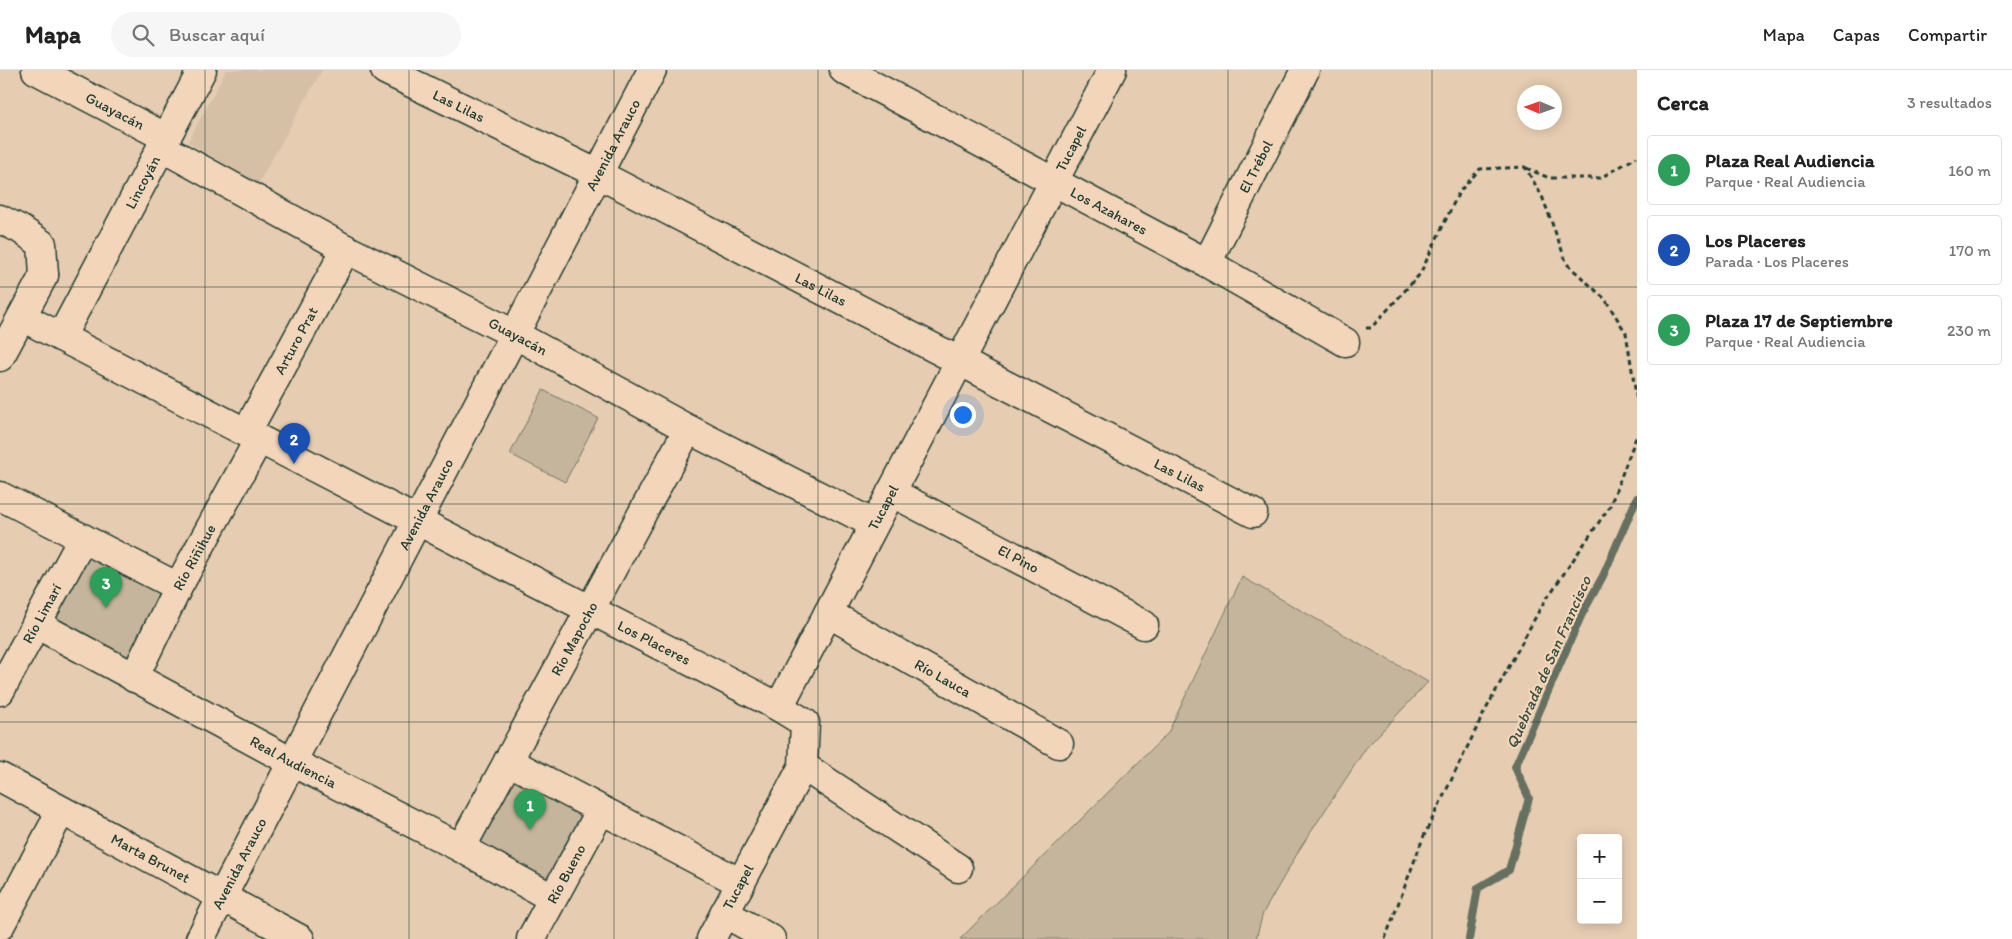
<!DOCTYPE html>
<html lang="es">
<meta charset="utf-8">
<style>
:root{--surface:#fff;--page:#f6f6f6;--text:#222;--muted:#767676;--line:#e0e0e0;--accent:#ea580c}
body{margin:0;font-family:Itim,sans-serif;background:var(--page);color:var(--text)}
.controls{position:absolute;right:15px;bottom:15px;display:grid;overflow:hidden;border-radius:5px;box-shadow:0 2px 12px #0003}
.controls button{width:45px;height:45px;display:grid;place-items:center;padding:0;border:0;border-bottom:1px solid var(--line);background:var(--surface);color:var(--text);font:25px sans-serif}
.compass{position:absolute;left:1517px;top:15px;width:45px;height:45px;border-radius:50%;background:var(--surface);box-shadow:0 2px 12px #0003;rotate:272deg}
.you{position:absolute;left:962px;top:344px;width:18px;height:18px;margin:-12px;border:4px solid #fff;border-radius:50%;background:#1a73e8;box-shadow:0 0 0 8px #1a73e833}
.badge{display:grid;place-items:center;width:32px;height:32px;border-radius:50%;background:var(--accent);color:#fff;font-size:16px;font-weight:700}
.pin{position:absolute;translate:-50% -41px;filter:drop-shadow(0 1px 2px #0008)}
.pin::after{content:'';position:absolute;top:26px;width:18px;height:15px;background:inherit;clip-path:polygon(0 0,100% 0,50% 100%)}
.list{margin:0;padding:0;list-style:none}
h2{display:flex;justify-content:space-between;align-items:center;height:65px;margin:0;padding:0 20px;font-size:21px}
h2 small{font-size:16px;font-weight:400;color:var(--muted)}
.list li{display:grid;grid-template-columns:32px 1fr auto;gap:15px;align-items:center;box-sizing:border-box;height:70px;margin:0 10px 10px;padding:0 10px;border:1px solid var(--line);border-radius:5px}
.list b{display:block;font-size:19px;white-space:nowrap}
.list p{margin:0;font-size:16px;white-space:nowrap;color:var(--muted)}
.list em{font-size:16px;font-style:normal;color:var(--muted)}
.icon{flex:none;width:28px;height:28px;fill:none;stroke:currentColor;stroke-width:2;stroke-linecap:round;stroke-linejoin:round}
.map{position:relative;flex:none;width:1637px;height:869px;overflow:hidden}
header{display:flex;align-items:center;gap:30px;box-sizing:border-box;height:70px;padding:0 25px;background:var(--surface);border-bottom:1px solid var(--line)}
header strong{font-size:24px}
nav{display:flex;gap:28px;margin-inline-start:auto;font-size:18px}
.search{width:350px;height:45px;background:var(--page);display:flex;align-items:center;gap:12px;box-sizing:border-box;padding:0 18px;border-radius:28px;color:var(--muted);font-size:19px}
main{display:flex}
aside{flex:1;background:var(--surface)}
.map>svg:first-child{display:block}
</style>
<header>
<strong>Mapa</strong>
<div class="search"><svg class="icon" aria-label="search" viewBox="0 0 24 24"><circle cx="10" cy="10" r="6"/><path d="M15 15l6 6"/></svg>Buscar aquí</div>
<nav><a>Mapa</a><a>Capas</a><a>Compartir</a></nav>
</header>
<main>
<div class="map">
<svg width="1637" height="869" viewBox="0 0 1637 869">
<rect width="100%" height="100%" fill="#e6cdb1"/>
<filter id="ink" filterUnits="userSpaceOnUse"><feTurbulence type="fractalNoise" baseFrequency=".02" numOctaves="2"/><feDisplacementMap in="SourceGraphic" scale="10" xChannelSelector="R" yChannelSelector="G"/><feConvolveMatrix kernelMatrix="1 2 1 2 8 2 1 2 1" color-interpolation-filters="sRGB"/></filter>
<g filter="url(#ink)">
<polygon fill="#d5c0a6" points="226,0 322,0 258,114 188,72"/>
<g fill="#c5b59c" stroke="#727968">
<polygon points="543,320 598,348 565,412 510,384"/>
<polygon points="84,484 164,526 129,593 49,550"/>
<polygon points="1242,507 1428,612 1366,678 1301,777 1263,843 1256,869 960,869 1168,663"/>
<polygon points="511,707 585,748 550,813 475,772"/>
</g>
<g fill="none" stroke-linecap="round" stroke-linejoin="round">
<polyline stroke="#657060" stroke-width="8" points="1469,869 1478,818 1509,800 1529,728 1515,697 1582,544 1603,506 1637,428"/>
<defs>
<g id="street">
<path id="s1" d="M36,0L167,68"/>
<path id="s2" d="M385,0L598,104L1253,443"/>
<path id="s3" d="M844,0L1207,193L1345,272"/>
<path id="s4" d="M161,77L346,179L514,264L688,359L874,454"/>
<polyline points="0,149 20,159 42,174 44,205"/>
<path id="s5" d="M1207,193L1305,0"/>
<path id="s6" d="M22,247L779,637L805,653L803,696L711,869"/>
<path id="s7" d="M61,267L202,0"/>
<polyline points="0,287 44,205"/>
<path id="s8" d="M246,363L346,179"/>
<path id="s9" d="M891,422L1144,555"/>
<polyline points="0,426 178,517"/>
<path id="s10" d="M828,543L1059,674"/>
<path id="s11" d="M36,554L292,692L461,778L552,828"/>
<path id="s12" d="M134,608L178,517L259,369"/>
<path id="s13" d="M0,621L83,468"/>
<path id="s14" d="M779,637L1112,0"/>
<polyline points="508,691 741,813"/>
<polyline points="803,696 958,798"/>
<path id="s15" d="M0,707L300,869"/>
<path id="s16" d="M461,778L688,359"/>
<polyline points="724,843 771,869"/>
<polyline points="0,856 61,741"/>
<path id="s17" d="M200,869L652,0"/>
<path id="s18" d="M531,869L601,740"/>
</g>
</defs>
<use href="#street" stroke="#1f3d34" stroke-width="31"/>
<g stroke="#1f3d34" stroke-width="3" stroke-dasharray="5 4" stroke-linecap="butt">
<polyline points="1526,98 1549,108 1600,108 1637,87"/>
<polyline points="1366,258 1371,258 1420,204 1459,122 1480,99 1525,97 1542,126 1567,194 1605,229 1626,263 1637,331"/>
<polyline points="1385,869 1423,768 1484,643 1541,537 1610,436 1637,365"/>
</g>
<use href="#street" stroke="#f3d6b9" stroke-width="28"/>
</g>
</g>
<path fill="none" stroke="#1f3d34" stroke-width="1" stroke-opacity="0.55" d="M205,0V869M409,0V869M614,0V869M818,0V869M1023,0V869M1228,0V869M1432,0V869M0,217H1637M0,434H1637M0,652H1637"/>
<g text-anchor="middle" stroke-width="4.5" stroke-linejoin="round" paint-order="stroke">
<g font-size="15" fill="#1f3d34" stroke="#f3d6b9">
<text dy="5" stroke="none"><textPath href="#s2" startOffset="82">Las Lilas</textPath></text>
<text dy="5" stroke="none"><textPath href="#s1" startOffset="89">Guayacán</textPath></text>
<text dy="5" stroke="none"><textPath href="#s17" startOffset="895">Avenida Arauco</textPath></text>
<text dy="5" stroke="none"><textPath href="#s14" startOffset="630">Tucapel</textPath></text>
<text dy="5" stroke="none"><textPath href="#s5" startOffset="108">El Trébol</textPath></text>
<text dy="5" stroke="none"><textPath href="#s7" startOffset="175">Lincoyán</textPath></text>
<text dy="5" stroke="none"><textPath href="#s3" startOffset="300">Los Azahares</textPath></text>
<text dy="5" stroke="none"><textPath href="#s2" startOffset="488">Las Lilas</textPath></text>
<text dy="5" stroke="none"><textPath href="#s4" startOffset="404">Guayacán</textPath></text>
<text dy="5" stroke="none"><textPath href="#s8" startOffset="105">Arturo Prat</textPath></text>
<text dy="5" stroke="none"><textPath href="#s2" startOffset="892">Las Lilas</textPath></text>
<text dy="5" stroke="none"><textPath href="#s17" startOffset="490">Avenida Arauco</textPath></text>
<text dy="5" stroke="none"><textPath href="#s14" startOffset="225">Tucapel</textPath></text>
<text dy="5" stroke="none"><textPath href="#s12" startOffset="135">Río Riñihue</textPath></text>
<text dy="5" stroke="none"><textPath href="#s9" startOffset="144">El Pino</textPath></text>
<text dy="5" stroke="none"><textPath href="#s13" startOffset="88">Río Limarí</textPath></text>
<text dy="5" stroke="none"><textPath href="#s16" startOffset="238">Río Mapocho</textPath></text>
<text dy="5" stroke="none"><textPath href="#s6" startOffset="711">Los Placeres</textPath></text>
<text dy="5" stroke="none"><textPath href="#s10" startOffset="132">Río Lauca</textPath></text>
<text dy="5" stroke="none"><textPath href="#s11" startOffset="292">Real Audiencia</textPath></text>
<text dy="5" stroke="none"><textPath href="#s15" startOffset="171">Marta Brunet</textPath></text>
<text dy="5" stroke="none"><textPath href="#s17" startOffset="85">Avenida Arauco</textPath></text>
<text dy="5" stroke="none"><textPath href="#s18" startOffset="74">Río Bueno</textPath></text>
<text transform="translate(738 817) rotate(-62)" y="5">Tucapel</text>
</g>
<g font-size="16" font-style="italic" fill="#364e43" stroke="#f3d6b9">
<text transform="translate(1548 592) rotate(-66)" y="6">Quebrada de San Francisco</text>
</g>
</g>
</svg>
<div class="controls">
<button>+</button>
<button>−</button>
</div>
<svg class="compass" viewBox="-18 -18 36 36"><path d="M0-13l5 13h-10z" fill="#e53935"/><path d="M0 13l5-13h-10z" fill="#767676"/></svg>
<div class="you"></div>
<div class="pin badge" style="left:530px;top:760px;background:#2e9e5b">1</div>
<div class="pin badge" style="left:294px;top:394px;background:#1a4fb4">2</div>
<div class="pin badge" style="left:106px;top:538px;background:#2e9e5b">3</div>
</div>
<aside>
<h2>Cerca<small>3 resultados</small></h2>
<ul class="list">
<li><span class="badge" style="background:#2e9e5b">1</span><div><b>Plaza Real Audiencia</b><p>Parque · Real Audiencia</p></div><em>160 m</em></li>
<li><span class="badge" style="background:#1a4fb4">2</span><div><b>Los Placeres</b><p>Parada · Los Placeres</p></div><em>170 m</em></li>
<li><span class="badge" style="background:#2e9e5b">3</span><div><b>Plaza 17 de Septiembre</b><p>Parque · Real Audiencia</p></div><em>230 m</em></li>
</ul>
</aside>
</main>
